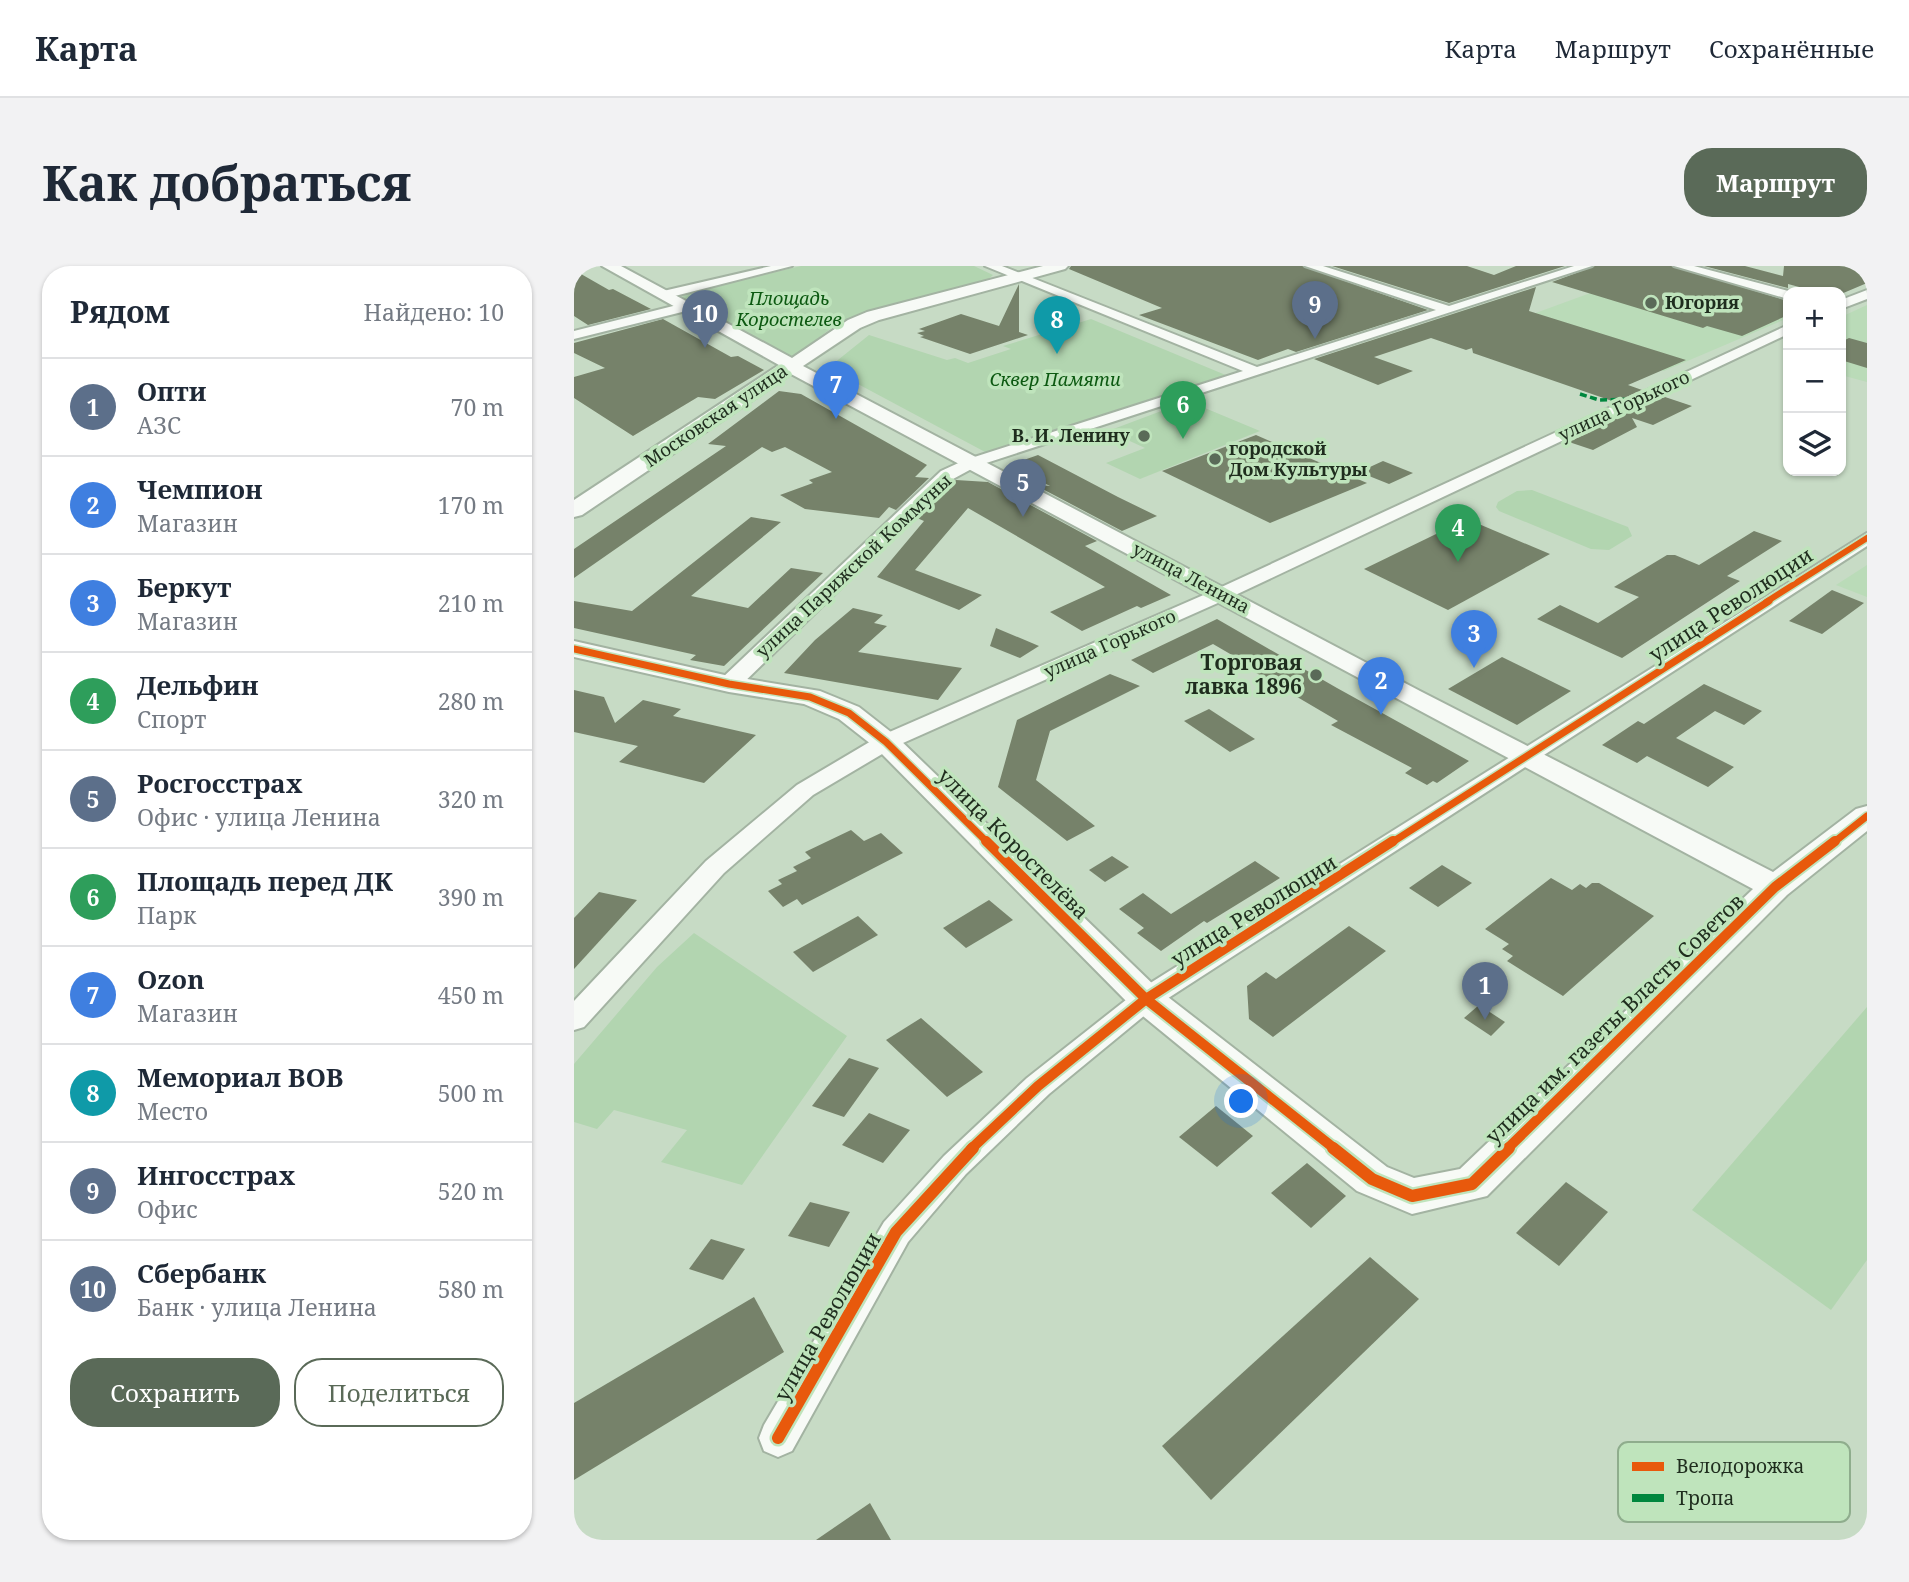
<!DOCTYPE html>
<html lang="ru">
<meta charset="utf-8">
<style>
:root{--surface:#fff;--page:#f2f2f3;--text:#1f2937;--muted:#747a83;--line:#e0e1e3;--accent:#5a6a58}
body{margin:0;font-family:"Noto Serif",serif;background:var(--page);color:var(--text)}
.controls{position:absolute;right:21px;top:21px;display:grid;overflow:hidden;border-radius:14px;box-shadow:0 2px 5px #0004}
.controls button{width:63px;height:63px;display:grid;place-items:center;padding:0;border:0;border-bottom:2px solid var(--line);background:var(--surface);color:var(--text);font:35px sans-serif}
.you{position:absolute;left:668px;top:836px;width:24px;height:24px;margin:-18px;border:5px solid #fff;border-radius:50%;background:#1a73e8;box-shadow:0 0 0 10px #1a73e833}
.badge{display:grid;place-items:center;width:46px;height:46px;border-radius:50%;background:var(--accent);color:#fff;font-size:23px;font-weight:700}
.pin{position:absolute;translate:-50% -58px;filter:drop-shadow(0 2px 4px #0008)}
.pin::after{content:'';position:absolute;top:37px;width:24px;height:21px;background:inherit;clip-path:polygon(0 0,100% 0,50% 100%)}
.list{margin:0;padding:0;list-style:none}
h2{display:flex;justify-content:space-between;align-items:center;height:91px;margin:0;padding:0 28px;font-size:30px}
h2 small{font-size:23px;font-weight:400;color:var(--muted)}
.list li{display:grid;grid-template-columns:46px 1fr auto;gap:21px;align-items:center;box-sizing:border-box;height:98px;padding:0 28px;border-top:2px solid var(--line)}
.list b{display:block;font-size:26px;white-space:nowrap}
.list p{margin:0;font-size:23px;white-space:nowrap;color:var(--muted)}
.list em{font-size:23px;font-style:normal;color:var(--muted)}
.actions{display:flex;gap:14px;padding:21px 28px}
.actions a{flex:1;padding:16px 0;border:2px solid var(--accent);border-radius:28px;text-align:center;font-size:24px;color:var(--accent)}
.actions .main{background:var(--accent);color:#fff}
.icon{flex:none;width:38px;height:38px;fill:none;stroke:currentColor;stroke-width:2;stroke-linecap:round;stroke-linejoin:round}
.map{position:relative;flex:none;width:1293px;height:1274px;overflow:hidden;border-radius:28px}
header{display:flex;align-items:center;gap:42px;box-sizing:border-box;height:98px;padding:0 35px;background:var(--surface);border-bottom:2px solid var(--line)}
header strong{font-size:33px}
nav{display:flex;gap:38px;margin-inline-start:auto;font-size:24px}
.intro{display:flex;align-items:center;justify-content:space-between;box-sizing:border-box;height:168px;padding:0 42px}
h1{margin:0;font-size:49px}
.button{padding:18px 32px;border-radius:28px;background:var(--accent);color:#fff;font-size:24px;font-weight:700}
main{display:flex;gap:42px;padding:0 42px}
aside{flex:1;background:var(--surface);border-radius:28px;box-shadow:0 2px 5px #0004}
.map>svg:first-child{display:block}
</style>
<header>
<strong>Карта</strong>
<nav><a>Карта</a><a>Маршрут</a><a>Сохранённые</a></nav>
</header>
<div class="intro"><h1>Как добраться</h1><a class="button">Маршрут</a></div>
<main>
<aside>
<h2>Рядом<small>Найдено: 10</small></h2>
<ul class="list">
<li><span class="badge" style="background:#5c6f8a">1</span><div><b>Опти</b><p>АЗС</p></div><em>70 m</em></li>
<li><span class="badge" style="background:#3f7fe0">2</span><div><b>Чемпион</b><p>Магазин</p></div><em>170 m</em></li>
<li><span class="badge" style="background:#3f7fe0">3</span><div><b>Беркут</b><p>Магазин</p></div><em>210 m</em></li>
<li><span class="badge" style="background:#2e9e5b">4</span><div><b>Дельфин</b><p>Спорт</p></div><em>280 m</em></li>
<li><span class="badge" style="background:#5c6f8a">5</span><div><b>Росгосстрах</b><p>Офис · улица Ленина</p></div><em>320 m</em></li>
<li><span class="badge" style="background:#2e9e5b">6</span><div><b>Площадь перед ДК</b><p>Парк</p></div><em>390 m</em></li>
<li><span class="badge" style="background:#3f7fe0">7</span><div><b>Ozon</b><p>Магазин</p></div><em>450 m</em></li>
<li><span class="badge" style="background:#0f9aa8">8</span><div><b>Мемориал ВОВ</b><p>Место</p></div><em>500 m</em></li>
<li><span class="badge" style="background:#5c6f8a">9</span><div><b>Ингосстрах</b><p>Офис</p></div><em>520 m</em></li>
<li><span class="badge" style="background:#5c6f8a">10</span><div><b>Сбербанк</b><p>Банк · улица Ленина</p></div><em>580 m</em></li>
</ul>
<div class="actions"><a class="main">Сохранить</a><a>Поделиться</a></div>
</aside>
<div class="map">
<svg width="1293" height="1274" viewBox="0 0 1293 1274">
<rect width="100%" height="100%" fill="#c7dbc5"/>
<g fill="#badbb8">
<polygon points="1130,9 1214,31 1214,52 1090,105 937,56 1052,14 1088,24"/>
<polygon points="1293,39 1293,116 1267,109 1267,51"/>
<polygon points="1293,299 1293,331 1262,319"/>
</g>
<g fill="#b2d5b0">
<polygon points="227,0 400,0 419,9 411,16 264,57 221,90 209,90 106,33 112,27"/>
<polygon points="517,53 654,110 413,187 254,102 295,69 373,94 381,92 394,97 437,83 429,80"/>
<polygon points="614,135 686,165 566,213 532,197 571,182 534,165"/>
<polygon points="958,224 1054,261 1058,270 1035,284 1017,283 925,245 922,241 924,236 943,225"/>
<polygon points="120,667 273,770 168,919 87,896 113,864 40,844 23,863 0,856 0,798 83,701"/>
<polygon points="1293,741 1293,994 1257,1044 1118,944"/>
</g>
<g fill="#76826a">
<polygon points="497,0 728,0 854,44 722,86 714,83 684,94 565,49 588,42 495,3"/>
<polygon points="758,0 893,0 920,9 942,0 991,0 875,37"/>
<polygon points="1021,0 1097,0 1214,35 1214,49 1168,70 1133,60 1129,62 978,16"/>
<polygon points="1130,0 1171,0 1209,10 1210,0 1293,0 1293,17 1267,28 1267,25 1244,26 1214,18 1214,22"/>
<polygon points="0,4 35,24 39,23 77,43 14,59 0,50"/>
<polygon points="445,18 445,66 454,69 396,88 346,71 350,70 343,67 351,65 345,63 387,48 425,60"/>
<polygon points="962,21 955,45 1112,94 1054,119 1068,124 1041,136 899,87 898,82 892,84 857,72 800,91 839,105 804,119 740,93"/>
<polygon points="89,53 157,91 164,90 190,104 141,133 124,131 59,170 0,132 0,111 31,102 0,87 0,77"/>
<polygon points="1275,72 1293,77 1293,102 1267,94 1267,76"/>
<polygon points="205,125 227,128 353,199 341,211 355,212 322,244 315,241 305,252 231,243 206,229 239,217 235,214 258,206 211,181 198,186 188,181 0,312 0,283 152,180 134,178"/>
<polygon points="1088,130 1118,140 1079,159 1058,152 1063,161 1019,184 995,176"/>
<polygon points="682,169 793,217 696,257 588,205"/>
<polygon points="464,189 544,231 583,250 548,265 461,219 476,220 436,199"/>
<polygon points="809,195 839,207 815,218 785,206"/>
<polygon points="382,214 414,216 523,275 511,280 597,329 567,342 563,340 508,365 476,346 531,321 394,242 341,304 408,329 385,344 303,311 350,255 343,252"/>
<polygon points="177,251 207,256 117,330 174,342 217,302 249,307 150,400 116,394 122,389 0,362 0,335 58,345"/>
<polygon points="893,253 976,288 874,344 790,303"/>
<polygon points="1180,265 1208,275 1153,310 1166,315 1048,392 963,353 986,339 1024,357 1065,331 1040,321 1093,289 1101,289 1125,299"/>
<polygon points="1258,324 1290,337 1248,368 1215,355"/>
<polygon points="279,342 309,349 300,357 313,360 284,386 388,402 364,434 210,407 241,374"/>
<polygon points="643,353 763,422 895,495 863,517 859,515 853,519 831,507 838,502 757,459 764,455 679,405 682,403 639,378 579,407 557,394"/>
<polygon points="422,362 465,380 446,392 416,380"/>
<polygon points="928,391 997,425 943,459 874,423"/>
<polygon points="536,408 566,420 476,465 462,514 521,560 493,575 424,521 443,454"/>
<polygon points="1130,418 1188,445 1170,459 1141,445 1102,472 1160,501 1134,521 1073,490 1063,497 1028,479 1064,455 1070,458"/>
<polygon points="0,424 30,431 41,457 69,434 107,443 99,450 182,469 130,517 45,496 64,480 0,466"/>
<polygon points="635,443 681,473 656,486 610,455"/>
<polygon points="277,564 290,575 307,567 329,587 228,639 223,633 209,641 194,625 208,618 204,614 223,605 219,601 237,592 231,586"/>
<polygon points="538,590 555,601 531,616 515,604"/>
<polygon points="681,595 706,612 633,657 630,655 587,685 563,667 570,662 545,643 569,627 597,648"/>
<polygon points="868,599 898,617 864,641 835,622"/>
<polygon points="977,612 998,624 1006,618 1012,622 1018,617 1025,617 1080,650 989,730 933,695 939,690 928,683 935,678 911,663"/>
<polygon points="25,626 63,634 0,703 0,652"/>
<polygon points="415,634 439,654 392,682 369,662"/>
<polygon points="284,650 304,669 239,706 219,686"/>
<polygon points="775,660 812,685 699,771 675,753 673,720 692,706 702,713"/>
<polygon points="905,739 931,756 917,770 890,752"/>
<polygon points="347,752 409,806 373,831 312,774"/>
<polygon points="275,792 305,802 270,851 238,840"/>
<polygon points="642,840 679,870 643,901 605,871"/>
<polygon points="295,847 336,864 309,897 268,879"/>
<polygon points="733,897 772,930 737,962 697,927"/>
<polygon points="992,916 1034,946 985,1000 942,967"/>
<polygon points="236,936 276,946 255,981 214,970"/>
<polygon points="137,973 171,983 149,1014 115,1003"/>
<polygon points="796,991 845,1033 637,1234 588,1180"/>
<polygon points="180,1031 210,1086 0,1214 0,1137"/>
<polygon points="296,1237 317,1274 242,1274"/>
</g>
<g fill="none" stroke-linecap="round" stroke-linejoin="round">
<defs>
<g id="minor">
<polygon points="197,0 218,0 89,33 83,29 85,26"/>
<polygon points="411,0 428,0 683,101 862,44 731,0 749,0 875,40 1000,0 1018,0 403,200 379,213 163,423 147,423 144,418 147,413 367,205 391,194 669,105"/>
<polygon points="1100,0 1120,0 1218,26 1214,26 1214,33"/>
<polygon points="1293,24 1293,33 1267,43 1267,34"/>
<polygon points="111,37 117,41 116,44 0,73 0,65"/>
<polygon points="1214,59 1214,68 655,332 320,481 239,529 150,607 10,761 0,764 0,735 132,595 223,519 304,471 641,324"/>
<polygon points="1293,267 1293,280 582,740 475,828 392,908 334,976 218,1185 204,1191 190,1185 185,1172 190,1159 310,956 370,890 453,812 562,726"/>
</g>
<polygon id="tertiary" points="28,0 47,0 218,92 274,54 293,46 469,0 494,0 491,3 305,54 286,62 229,100 846,425 1199,606 1282,543 1293,540 1293,565 1213,629 913,930 838,948 783,925 559,742 302,482 265,453 230,438 155,426 0,391 0,375 155,410 246,425 285,441 322,470 585,724 813,901 840,912 886,903 1179,623 217,108 8,249 0,251 0,234 205,99"/>
</defs>
<use href="#minor" stroke="#a3b3a2" stroke-width="4"/>
<use href="#tertiary" stroke="#a3b3a2" stroke-width="4"/>
<use href="#minor" fill="#f7faf6" fill-rule="evenodd"/>
<use href="#tertiary" fill="#f7faf6" fill-rule="evenodd"/>
<polyline stroke="#00873e" stroke-width="3.5" stroke-dasharray="7 3.5" stroke-linecap="butt" points="1006,128 1025,134 1065,133"/>
<defs>
<polyline id="cycleway-far3" points="1192,336 1293,272"/>
<g id="cycleway-far2">
<polyline points="0,383 155,418 236,431 275,447 312,476 414,577"/>
<polyline points="817,577 1195,335"/>
<polyline points="1259,577 1293,550"/>
</g>
<g id="cycleway-far1">
<polyline points="412,575 572,733 761,883"/>
<polyline points="397,883 464,820 572,733 819,575"/>
<polyline points="933,883 1201,621 1261,575"/>
</g>
<g id="cycleway">
<polyline points="759,882 798,913 838,930 898,918 935,882"/>
<polyline points="204,1172 322,966 399,882"/>
</g>
</defs>
<use href="#cycleway-far3" stroke="#bfe4bc" stroke-width="9"/>
<use href="#cycleway-far2" stroke="#bfe4bc" stroke-width="10"/>
<use href="#cycleway-far1" stroke="#bfe4bc" stroke-width="14"/>
<use href="#cycleway" stroke="#bfe4bc" stroke-width="17"/>
<use href="#cycleway-far3" stroke="#e8590c" stroke-width="6"/>
<use href="#cycleway-far2" stroke="#e8590c" stroke-width="7"/>
<use href="#cycleway-far1" stroke="#e8590c" stroke-width="10"/>
<use href="#cycleway" stroke="#e8590c" stroke-width="12"/>
</g>
<g fill="#5a6a58" stroke="#bfe4bc" stroke-width="2.5">
<circle cx="1077" cy="37" r="7"/>
<circle cx="570" cy="170" r="7"/>
<circle cx="641" cy="193" r="7"/>
<circle cx="742" cy="409" r="7"/>
</g>
<g text-anchor="middle" stroke-width="7" stroke-linejoin="round" paint-order="stroke">
<g font-size="18" font-style="italic" fill="#0c5911" stroke="#bfe4bc">
<text x="215" y="39">Площадь<tspan x="215" dy="21">Коростелев</tspan></text>
<text x="481" y="120">Сквер Памяти</text>
</g>
<g font-size="18" font-weight="bold" fill="#1f2d1e" stroke="#bfe4bc" text-anchor="start">
<text x="1091" y="43">Югория</text>
<text x="556" y="176" text-anchor="end">В. И. Ленину</text>
<text x="655" y="189">городской<tspan x="655" dy="21">Дом Культуры</tspan></text>
</g>
<g font-size="18" fill="#1f2d1e" stroke="#bfe4bc">
<text transform="translate(1050 140) rotate(-25)" y="6">улица Горького</text>
<text transform="translate(142 150) rotate(-34)" y="6">Московская улица</text>
<text transform="translate(280 300) rotate(-43)" y="6">улица Парижской Коммуны</text>
<text transform="translate(617 312) rotate(28)" y="6">улица Ленина</text>
<text transform="translate(536 378) rotate(-24)" y="6">улица Горького</text>
</g>
<g font-size="21" fill="#1f2d1e" stroke="#bfe4bc">
<text transform="translate(1157 339) rotate(-33)" y="7">улица Революции</text>
<text transform="translate(439 578) rotate(45)" y="7">улица Коростелёва</text>
<text transform="translate(680 645) rotate(-32)" y="7">улица Революции</text>
<text transform="translate(1041 753) rotate(-44)" y="7">улица им. газеты Власть Советов</text>
<text transform="translate(254 1051) rotate(-60)" y="7">улица Революции</text>
</g>
<g font-size="21" font-weight="bold" fill="#1f2d1e" stroke="#bfe4bc" text-anchor="end">
<text x="728" y="404">Торговая<tspan x="728" dy="24">лавка 1896</tspan></text>
</g>
</g>
<rect x="1044" y="1176" width="232" height="80" rx="10" fill="#bfe4bc" stroke="#8fad8d" stroke-width="2"/>
<rect x="1058" y="1196" width="32" height="9" fill="#e8590c"/>
<rect x="1058" y="1228" width="32" height="8" fill="#00873e"/>
<g font-size="19" fill="#1f2d1e">
<text x="1102" y="1207">Велодорожка</text>
<text x="1102" y="1239">Тропа</text>
</g>
</svg>
<div class="controls">
<button>+</button>
<button>−</button>
<button><svg class="icon" aria-label="layers" viewBox="0 0 24 24"><path d="M12 4l9 5-9 5-9-5zM3 14l9 5 9-5"/></svg></button>
</div>
<div class="you"></div>
<div class="pin badge" style="left:911px;top:754px;background:#5c6f8a">1</div>
<div class="pin badge" style="left:807px;top:449px;background:#3f7fe0">2</div>
<div class="pin badge" style="left:900px;top:402px;background:#3f7fe0">3</div>
<div class="pin badge" style="left:884px;top:296px;background:#2e9e5b">4</div>
<div class="pin badge" style="left:449px;top:251px;background:#5c6f8a">5</div>
<div class="pin badge" style="left:609px;top:173px;background:#2e9e5b">6</div>
<div class="pin badge" style="left:262px;top:153px;background:#3f7fe0">7</div>
<div class="pin badge" style="left:483px;top:88px;background:#0f9aa8">8</div>
<div class="pin badge" style="left:741px;top:73px;background:#5c6f8a">9</div>
<div class="pin badge" style="left:131px;top:82px;background:#5c6f8a">10</div>
</div>
</main>
